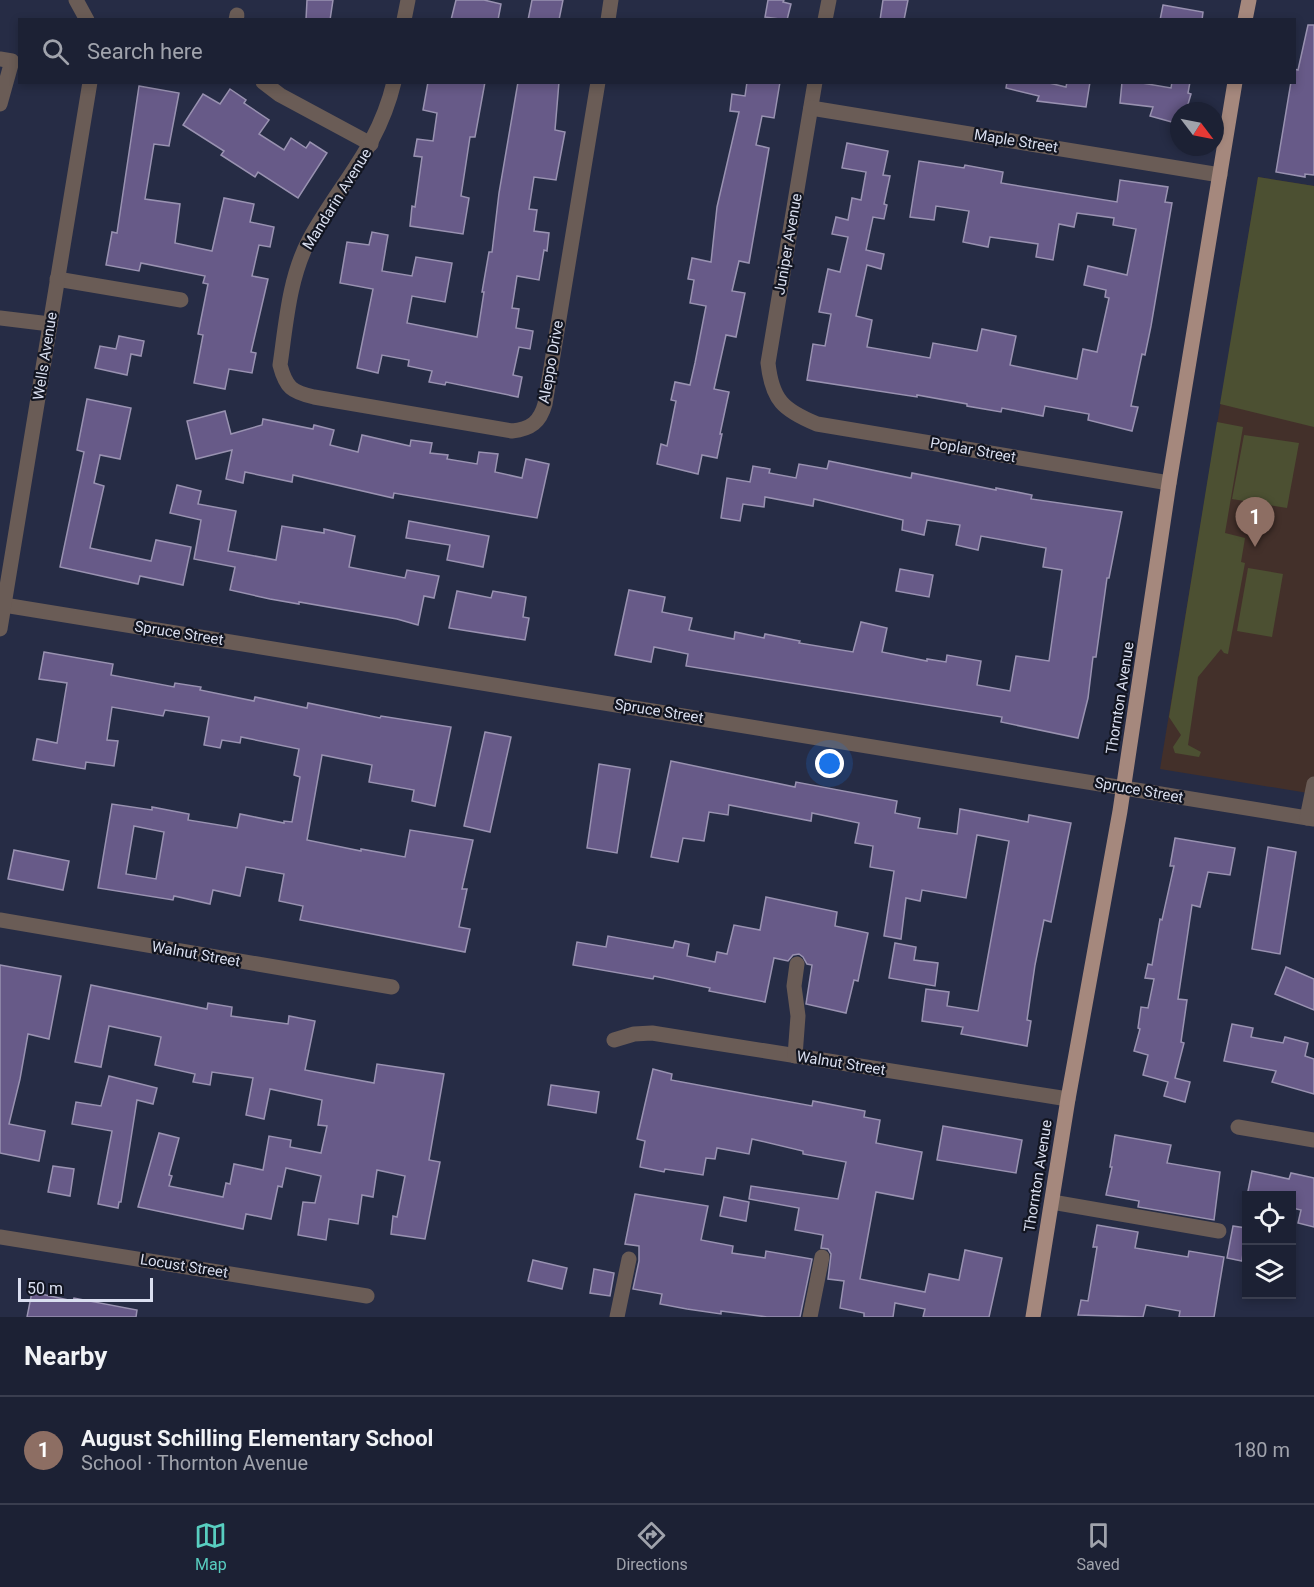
<!DOCTYPE html>
<meta charset="utf-8">
<style>
:root{--surface:#1c2134;--page:#292e40;--text:#f1f3f6;--muted:#a0a3ac;--line:#3a3e4f;--accent:#58cec0}
body{margin:0;font-family:Roboto,sans-serif;background:var(--page);color:var(--text)}
.controls{position:absolute;right:18px;bottom:18px;display:grid;overflow:hidden;border-radius:0px;box-shadow:0 3px 9px #0003}
.controls button{width:54px;height:54px;display:grid;place-items:center;padding:0;border:0;border-bottom:2px solid var(--line);background:var(--surface);color:var(--text);font:30px sans-serif}
.compass{position:absolute;left:1170px;top:102px;width:54px;height:54px;border-radius:50%;background:var(--surface);box-shadow:0 3px 9px #0003;rotate:122deg}
.scale{position:absolute;left:18px;bottom:15px;width:135px;box-sizing:border-box;padding-left:6px;border:3px solid #dadff0;border-top:0;font-size:16px;line-height:21px;white-space:nowrap;color:#dadff0;-webkit-text-stroke:4px #121521;paint-order:stroke}
.you{position:absolute;left:830px;top:764px;width:21px;height:21px;margin:-15px;border:4px solid #fff;border-radius:50%;background:#1a73e8;box-shadow:0 0 0 9px #1a73e833}
.badge{display:grid;place-items:center;width:39px;height:39px;border-radius:50%;background:var(--accent);color:#fff;font-size:20px;font-weight:700}
.pin{position:absolute;translate:-50% -50px;filter:drop-shadow(0 2px 3px #0008)}
.pin::after{content:'';position:absolute;top:32px;width:21px;height:18px;background:inherit;clip-path:polygon(0 0,100% 0,50% 100%)}
.list{margin:0;padding:0;list-style:none}
h2{display:flex;justify-content:space-between;align-items:center;height:78px;margin:0;padding:0 24px;font-size:26px}
h2 small{font-size:20px;font-weight:400;color:var(--muted)}
.list li{display:grid;grid-template-columns:39px 1fr auto;gap:18px;align-items:center;box-sizing:border-box;height:108px;padding:0 24px;border-top:2px solid var(--line)}
.list b{display:block;font-size:22px;white-space:nowrap}
.list p{margin:0;font-size:20px;white-space:nowrap;color:var(--muted)}
.list em{font-size:20px;font-style:normal;color:var(--muted)}
.icon{flex:none;width:33px;height:33px;fill:none;stroke:currentColor;stroke-width:2;stroke-linecap:round;stroke-linejoin:round}
.map{position:relative;flex:none;width:1314px;height:1317px;overflow:hidden}
.search{position:absolute;background:var(--surface);box-shadow:0 3px 9px #0003;left:18px;right:18px;top:18px;height:66px;display:flex;align-items:center;gap:15px;box-sizing:border-box;padding:0 21px;border-radius:0px;color:var(--muted);font-size:22px}
.sheet{height:186px;background:var(--surface)}
nav{display:flex;justify-content:space-around;align-items:center;box-sizing:border-box;height:84px;border-top:2px solid var(--line);background:var(--surface);font-size:16px;color:var(--muted)}
nav a{display:grid;justify-items:center;gap:3px}
nav .on{color:var(--accent)}
.map>svg:first-child{display:block}
</style>
<div class="map">
<svg width="1314" height="1317" viewBox="0 0 1314 1317">
<rect width="100%" height="100%" fill="#262c45"/>
<polygon fill="#43302a" points="1258,177 1314,186 1314,794 1160,769"/>
<g fill="#4c5032">
<polygon points="1258,177 1314,186 1314,427 1220,404"/>
<polygon points="1217,422 1243,427 1225,533 1245,538 1241,562 1245,563 1228,654 1224,653 1221,649 1198,677 1188,745 1201,752 1199,757 1175,753 1173,747 1181,735 1169,717"/>
<polygon points="1244,435 1299,443 1287,508 1232,499"/>
<polygon points="1248,568 1283,574 1272,637 1237,631"/>
</g>
<g fill="#675a88" stroke="#9992b1" stroke-width="1.5" fill-rule="evenodd">
<polygon points="307,0 333,0 330,20 306,20"/>
<polygon points="456,0 484,0 501,4 498,20 451,20"/>
<polygon points="532,0 563,0 559,20 528,20"/>
<polygon points="768,0 784,0 783,2 791,4 787,20 765,17"/>
<polygon points="883,0 908,0 904,20 880,20"/>
<polygon points="1163,5 1203,12 1202,20 1160,20"/>
<polygon points="1308,25 1314,25 1314,175 1305,174 1305,177 1276,172 1291,82 1294,82 1294,69 1298,70"/>
<polygon points="428,82 485,82 475,137 470,137 461,196 469,198 463,234 410,226 412,206 415,207 422,157 414,156 417,139 433,141 437,113 423,110"/>
<polygon points="518,82 559,82 555,130 565,132 556,180 534,177 529,209 537,210 534,231 549,233 547,251 544,250 539,280 517,276 512,308 519,309 516,328 533,331 530,349 519,347 513,375 522,377 518,397 446,382 445,385 429,382 432,371 408,366 409,360 382,355 378,373 357,368 373,289 340,283 347,242 369,245 372,232 388,235 382,271 412,276 416,257 452,263 445,302 412,296 407,323 477,337 484,292 482,292 489,252 492,252 499,193"/>
<polygon points="747,82 780,82 774,118 762,116 756,145 769,148 749,263 739,261 732,291 745,293 736,337 726,335 714,389 729,392 720,434 722,434 717,458 702,455 698,474 657,464 661,444 667,446 676,401 671,400 675,382 690,385 695,363 706,306 690,303 694,280 688,279 692,258 711,262 717,207 739,112 730,111 732,94 745,96"/>
<polygon points="1007,82 1045,82 1066,87 1067,82 1090,82 1086,107 1037,101 1039,96 1006,88"/>
<polygon points="1122,82 1136,82 1171,88 1172,82 1190,82 1188,93 1191,94 1186,111 1179,111 1179,124 1150,116 1153,107 1120,103"/>
<polygon points="139,86 179,93 169,146 154,144 145,199 180,204 175,243 212,251 224,198 254,204 250,222 274,227 270,247 259,245 252,276 268,279 251,352 256,353 252,373 229,369 225,389 194,383 203,335 198,334 208,284 203,283 205,276 141,263 139,271 106,265 112,232 117,233"/>
<polygon points="230,89 246,100 244,103 269,120 259,134 284,150 291,138 306,148 310,142 327,153 298,198 258,172 255,177 221,155 224,151 183,125 203,94 220,104"/>
<polygon points="847,143 888,151 883,175 890,176 884,204 887,205 884,219 873,217 866,250 884,254 881,269 867,265 856,316 872,320 867,347 930,358 933,343 977,351 982,329 1016,336 1010,365 1077,379 1083,349 1097,352 1109,298 1105,297 1106,290 1084,285 1088,266 1127,275 1136,229 1113,225 1114,218 1077,213 1074,227 1059,224 1053,260 1036,257 1038,244 990,237 988,247 963,242 969,211 936,206 934,220 910,217 919,161 964,168 965,165 1003,172 1001,183 1117,202 1120,180 1168,187 1165,202 1172,203 1151,326 1145,355 1142,354 1131,406 1138,407 1132,431 1088,420 1089,414 1045,406 1043,416 1002,408 1001,412 967,406 967,404 917,395 917,397 807,380 813,344 825,346 831,314 819,312 828,269 840,272 848,237 832,234 836,217 848,220 852,198 861,200 866,172 842,168"/>
<polygon points="119,336 144,341 141,356 131,354 127,375 95,368 100,346 116,349"/>
<polygon points="87,399 131,408 120,459 100,455 94,483 104,486 90,548 151,561 156,540 191,547 183,585 140,576 138,584 60,567 84,452 77,450"/>
<polygon points="225,411 231,434 262,425 263,419 313,429 314,425 334,430 330,445 358,452 362,435 410,446 411,440 432,443 430,453 448,455 447,459 477,464 479,452 498,454 495,472 522,478 526,459 549,464 537,518 394,493 393,498 293,475 292,482 245,472 243,483 226,479 232,450 196,459 187,421"/>
<polygon points="829,461 911,478 912,473 996,490 996,488 1032,495 1031,499 1122,512 1109,578 1107,578 1096,657 1093,657 1088,698 1078,738 1001,722 1002,717 686,666 688,654 654,647 651,662 615,655 629,590 665,597 662,612 692,618 689,630 734,639 735,632 764,638 765,634 800,641 799,643 853,652 861,622 887,628 882,652 927,661 927,659 946,662 947,655 981,661 977,685 1010,691 1016,656 1049,661 1062,570 1043,567 1046,548 981,536 978,550 956,545 960,525 927,520 924,535 902,530 903,520 814,499 813,506 765,497 764,507 743,504 740,521 721,518 727,478 750,482 753,466 770,469 769,473 796,478 799,464 827,469"/>
<polygon points="177,485 201,491 198,504 236,511 228,551 276,560 282,526 324,533 324,529 355,536 349,567 405,578 407,570 439,576 434,598 424,596 418,625 397,619 299,602 299,604 270,599 230,590 235,567 194,559 201,520 170,513"/>
<polygon points="409,521 489,536 483,567 447,560 450,545 406,538"/>
<polygon points="900,569 933,575 929,597 896,591"/>
<polygon points="457,591 491,598 493,591 526,597 523,617 529,618 525,640 449,628"/>
<path d="M44,652L113,664L111,675L174,687L175,683L201,687L200,690L254,701L255,697L307,708L308,703L380,718L381,716L451,727L435,806L412,801L414,790L369,782L372,765L322,755L307,840L361,851V849L405,857L410,830L473,840L462,889H467L459,927L470,929L465,952L300,920L303,906L279,901L284,874L246,867L240,896L213,890L210,904L174,896L173,900L98,888L112,804L152,810V807L189,814L188,820L237,828L240,814L284,823V821L292,822L300,777L294,775L299,749L241,737L240,743L222,740L220,748L204,745L209,717L165,710L163,716L112,707L107,740L118,741L114,766L86,762L85,769L33,760L37,739L57,743L67,683L39,679ZM134,826L164,832L156,879L126,874Z"/>
<polygon points="485,732 511,737 490,832 464,826"/>
<polygon points="671,761 795,787 796,782 897,801 895,813 920,818 918,828 957,834 960,809 1028,822 1029,815 1071,823 1051,922 1044,920 1035,965 1027,1020 1031,1021 1027,1046 961,1034 963,1027 922,1021 926,989 949,992 947,1006 978,1011 1009,841 977,835 966,898 922,890 920,901 906,898 901,939 884,936 894,871 870,867 873,846 855,843 859,823 812,813 811,821 729,805 728,815 709,812 704,841 683,838 678,862 651,857"/>
<polygon points="599,764 630,769 617,853 587,848"/>
<polygon points="1175,838 1235,848 1230,875 1208,872 1200,907 1192,905 1178,999 1187,1000 1181,1042 1184,1043 1175,1078 1190,1082 1185,1102 1164,1096 1168,1082 1143,1075 1148,1055 1134,1051 1140,1029 1138,1028 1141,1007 1148,1008 1154,979 1145,978 1148,964 1152,965 1160,919 1162,920 1174,866 1170,866"/>
<polygon points="1268,847 1296,852 1280,954 1252,949"/>
<polygon points="14,850 69,861 63,890 8,879"/>
<polygon points="766,897 837,912 835,926 868,933 858,981 854,980 846,1013 806,1004 812,965 807,964 803,957 799,954 793,955 788,961 774,958 765,1002 709,991 710,988 654,976 653,979 573,965 577,942 606,947 608,936 673,948 675,941 689,944 687,956 715,962 717,952 727,954 734,925 760,930"/>
<polygon points="895,943 916,947 914,960 938,963 935,986 889,978"/>
<polygon points="0,965 61,976 49,1039 28,1034 20,1079 9,1124 45,1131 39,1161 0,1153"/>
<polygon points="1286,967 1314,979 1314,1010 1275,994"/>
<polygon points="91,985 207,1009 208,1003 232,1007 231,1016 288,1024 289,1016 315,1021 305,1070 374,1083 377,1064 444,1074 429,1160 440,1162 425,1239 391,1234 393,1216 397,1217 405,1176 377,1170 373,1197 362,1195 358,1224 329,1219 326,1240 298,1235 303,1202 315,1203 321,1176 286,1168 282,1187 278,1186 271,1219 246,1214 243,1229 138,1207 159,1133 179,1138 169,1175 172,1176 169,1186 223,1197 226,1183 230,1184 234,1164 263,1170 269,1136 291,1140 290,1147 321,1153 327,1126 318,1125 322,1100 270,1089 264,1119 246,1115 253,1078 212,1072 210,1085 193,1082 195,1074 155,1065 161,1037 109,1026 101,1067 75,1062"/>
<polygon points="1232,1024 1253,1028 1251,1037 1283,1043 1285,1037 1308,1043 1305,1056 1314,1059 1314,1094 1272,1082 1276,1071 1224,1061"/>
<polygon points="653,1069 672,1074 671,1080 812,1106 813,1101 865,1111 864,1117 880,1120 876,1143 922,1152 913,1199 876,1192 860,1279 925,1292 929,1274 959,1280 965,1250 1002,1258 989,1317 923,1317 925,1309 895,1303 893,1317 864,1317 864,1313 840,1308 844,1281 828,1279 831,1254 828,1249 821,1248 823,1235 795,1230 799,1208 749,1199 751,1186 838,1199 846,1162 803,1154 803,1151 752,1139 749,1154 717,1148 715,1159 706,1158 703,1175 665,1169 664,1172 640,1167 645,1141 637,1139"/>
<polygon points="109,1076 157,1088 153,1104 137,1100 121,1202 119,1202 118,1208 98,1204 112,1131 72,1124 76,1102 101,1106"/>
<polygon points="551,1085 599,1092 596,1113 548,1105"/>
<polygon points="943,1126 1022,1140 1016,1173 937,1160"/>
<polygon points="1115,1135 1171,1145 1167,1163 1220,1172 1214,1220 1138,1207 1139,1201 1106,1195 1112,1167 1110,1167"/>
<polygon points="53,1166 74,1169 70,1196 48,1192"/>
<polygon points="1252,1171 1289,1179 1291,1173 1314,1178 1314,1227 1298,1223 1301,1210 1292,1208 1292,1196 1247,1196"/>
<polygon points="635,1194 708,1206 701,1240 733,1246 732,1253 765,1258 766,1251 812,1259 800,1317 767,1317 721,1311 721,1314 687,1309 660,1304 662,1294 633,1289 639,1261 639,1246 625,1244"/>
<polygon points="724,1197 749,1202 746,1221 720,1216"/>
<polygon points="1097,1225 1138,1232 1135,1248 1188,1257 1189,1251 1224,1257 1214,1317 1179,1317 1180,1311 1146,1305 1143,1317 1078,1315 1081,1300 1088,1301 1097,1247 1093,1247"/>
<polygon points="1233,1226 1246,1228 1242,1261 1227,1258"/>
<polygon points="533,1260 567,1268 562,1289 528,1281"/>
<polygon points="594,1269 614,1273 610,1296 590,1293"/>
<polygon points="32,1292 73,1301 74,1298 137,1310 136,1317 27,1317"/>
</g>
<g fill="none" stroke-linecap="round" stroke-linejoin="round">
<g stroke="#6a5c56" stroke-width="15">
<polyline points="76,0 87,20"/>
<polyline points="236,20 237,15"/>
<polyline points="404,20 408,0"/>
<polyline points="608,20 611,0"/>
<polyline points="825,20 829,0"/>
<polyline points="0,59 12,61 0,104"/>
<polyline points="263,82 280,95 371,144"/>
<path d="M394,82C378,149 340,183 309,240C289,278 286,324 280,365C286,388 292,392 314,397L512,431C531,429 540,422 545,404L598,82"/>
<path d="M815,82L768,363C772,400 783,410 817,424L1169,483"/>
<polyline points="811,108 1220,175"/>
<polyline points="57,279 181,300"/>
<polyline points="0,318 50,324"/>
<polyline points="4,605 1314,819"/>
<polyline points="0,629 90,82"/>
<polyline points="1307,818 1314,784"/>
<polyline points="0,920 392,987"/>
<polyline points="614,1040 634,1034 652,1033 1068,1099"/>
<polyline points="795,1056 798,1016 794,986 797,964"/>
<polyline points="1238,1127 1314,1140"/>
<polyline points="1052,1202 1219,1231"/>
<polyline points="0,1237 367,1296"/>
<polyline points="617,1317 629,1259"/>
<polyline points="810,1317 822,1257"/>
</g>
<g stroke="#a5887d" stroke-width="15">
<polyline points="1245,20 1249,0"/>
<polyline points="1033,1317 1068,1099 1120,811 1169,483 1235,82"/>
</g>
</g>
<g text-anchor="middle" stroke-width="4.5" stroke-linejoin="round" paint-order="stroke">
<g font-size="15" fill="#dadff0" stroke="#121521">
<text transform="translate(1016 141) rotate(9)" y="5">Maple Street</text>
<text transform="translate(337 199) rotate(-58)" y="5">Mandarin Avenue</text>
<text transform="translate(788 244) rotate(-80)" y="5">Juniper Avenue</text>
<text transform="translate(45 356) rotate(-81)" y="5">Wells Avenue</text>
<text transform="translate(551 362) rotate(-80)" y="5">Aleppo Drive</text>
<text transform="translate(973 450) rotate(10)" y="5">Poplar Street</text>
<text transform="translate(179 633) rotate(9)" y="5">Spruce Street</text>
<text transform="translate(1120 698) rotate(-81)" y="5">Thornton Avenue</text>
<text transform="translate(659 711) rotate(9)" y="5">Spruce Street</text>
<text transform="translate(1139 790) rotate(10)" y="5">Spruce Street</text>
<text transform="translate(196 954) rotate(10)" y="5">Walnut Street</text>
<text transform="translate(841 1063) rotate(9)" y="5">Walnut Street</text>
<text transform="translate(1038 1176) rotate(-81)" y="5">Thornton Avenue</text>
<text transform="translate(184 1266) rotate(9)" y="5">Locust Street</text>
</g>
</g>
</svg>
<div class="controls">
<button><svg class="icon" aria-label="locate" viewBox="0 0 24 24"><circle cx="12" cy="12" r="6"/><path d="M12 2v4M12 18v4M2 12h4M18 12h4"/></svg></button>
<button><svg class="icon" aria-label="layers" viewBox="0 0 24 24"><path d="M12 4l9 5-9 5-9-5zM3 14l9 5 9-5"/></svg></button>
</div>
<svg class="compass" viewBox="-18 -18 36 36"><path d="M0-13l5 13h-10z" fill="#e53935"/><path d="M0 13l5-13h-10z" fill="#a0a3ac"/></svg>
<div class="scale">50 m</div>
<div class="you"></div>
<div class="pin badge" style="left:1255px;top:547px;background:#8d6e63">1</div>
<div class="search"><svg class="icon" aria-label="search" viewBox="0 0 24 24"><circle cx="10" cy="10" r="6"/><path d="M15 15l6 6"/></svg>Search here</div>
</div>
<section class="sheet">
<h2>Nearby<small></small></h2>
<ul class="list">
<li><span class="badge" style="background:#8d6e63">1</span><div><b>August Schilling Elementary School</b><p>School · Thornton Avenue</p></div><em>180 m</em></li>
</ul>
</section>
<nav>
<a class="on"><svg class="icon" aria-label="map" viewBox="0 0 24 24"><path d="M3 6l6-2 6 2 6-2v14l-6 2-6-2-6 2zM9 4v14M15 6v14"/></svg>Map</a>
<a><svg class="icon" aria-label="directions" viewBox="0 0 24 24"><path d="M12 3l9 9-9 9-9-9zM9 14v-3h6M13 9l2 2-2 2"/></svg>Directions</a>
<a><svg class="icon" aria-label="saved" viewBox="0 0 24 24"><path d="M7 4h10v16l-5-4-5 4z"/></svg>Saved</a>
</nav>
